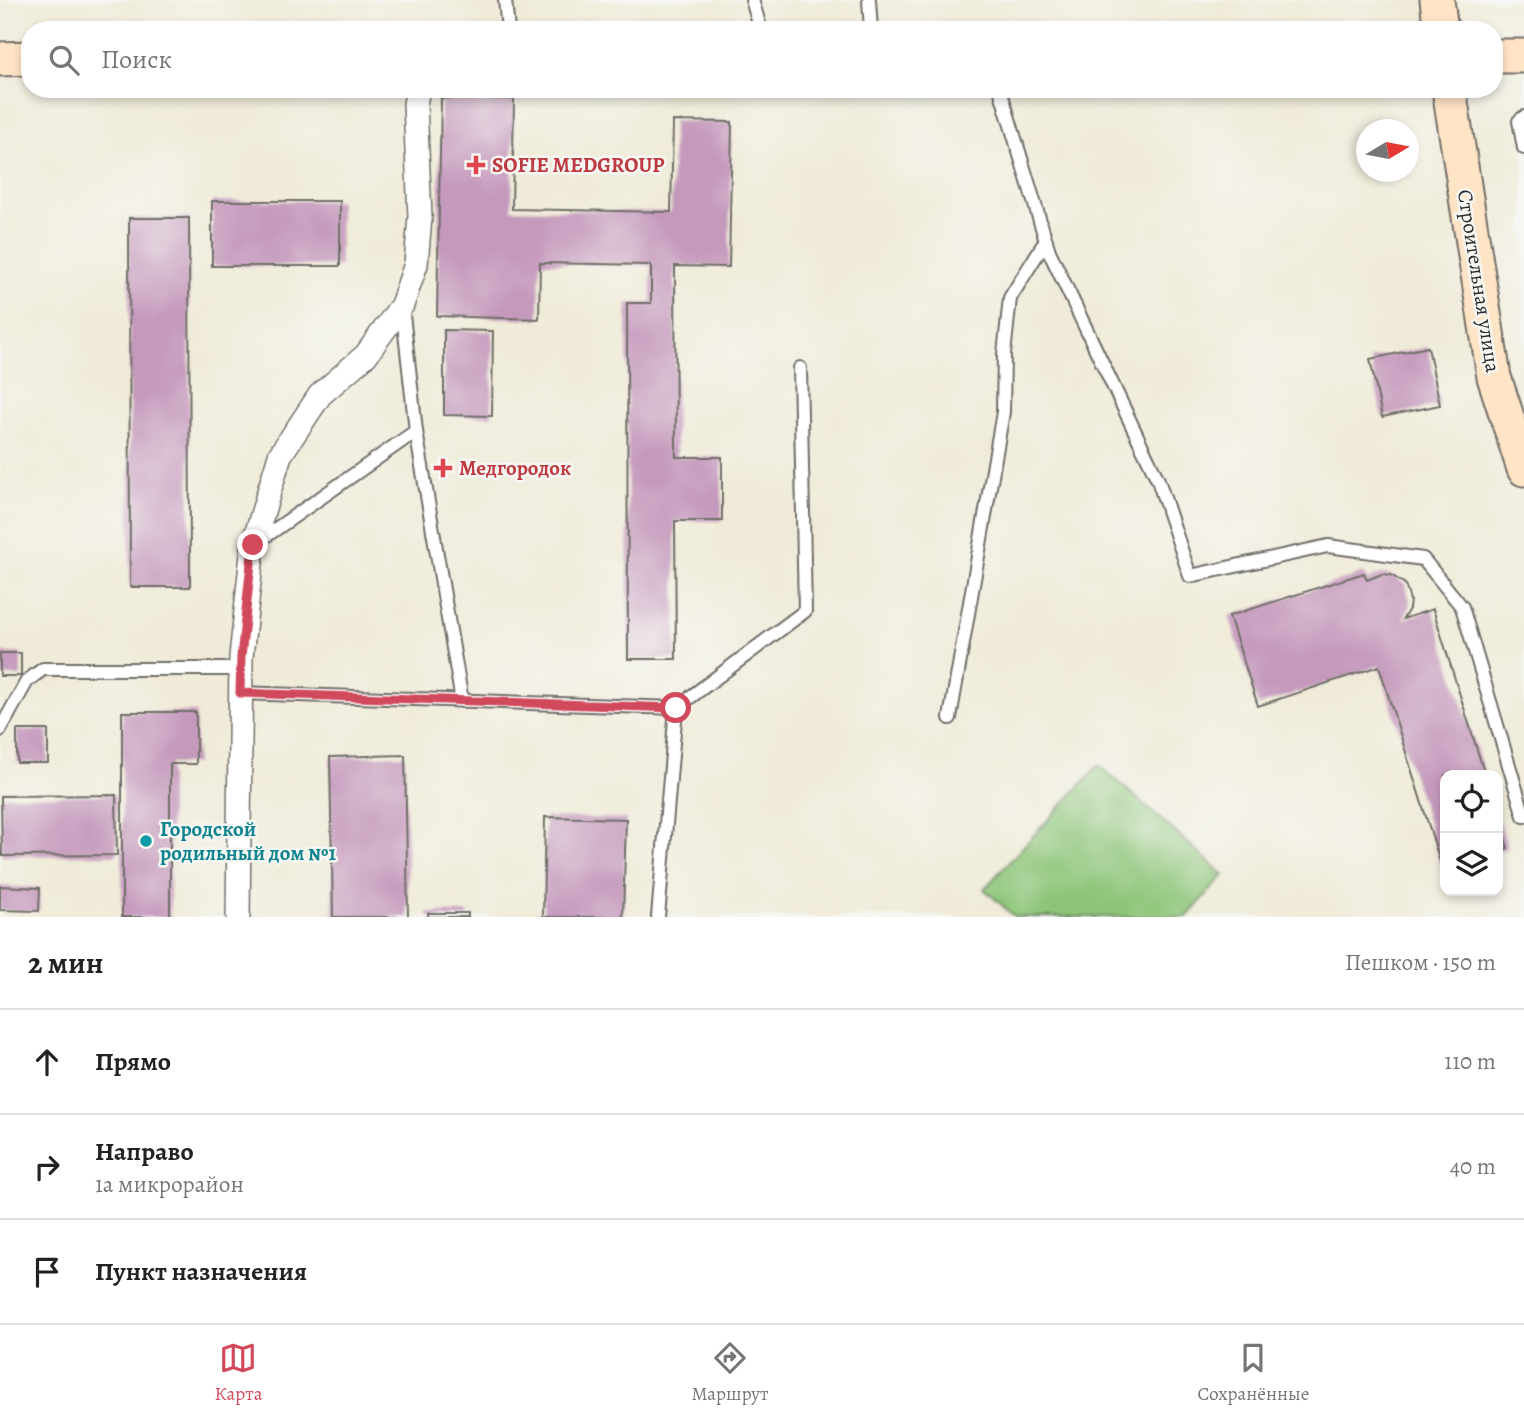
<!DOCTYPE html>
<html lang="ru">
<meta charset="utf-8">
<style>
:root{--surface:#fff;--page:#f2f2f2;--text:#222;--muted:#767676;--line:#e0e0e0;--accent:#d1495b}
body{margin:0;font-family:Alegreya,serif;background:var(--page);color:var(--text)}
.controls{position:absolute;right:21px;bottom:21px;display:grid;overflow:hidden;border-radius:14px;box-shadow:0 4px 10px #0003}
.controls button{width:63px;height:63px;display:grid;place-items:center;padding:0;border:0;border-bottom:2px solid var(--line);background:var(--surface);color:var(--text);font:35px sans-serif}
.compass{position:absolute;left:1356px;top:119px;width:63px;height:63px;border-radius:50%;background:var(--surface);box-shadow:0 4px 10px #0003;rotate:80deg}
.stop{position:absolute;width:21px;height:21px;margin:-16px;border:5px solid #d1495b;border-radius:50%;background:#fff}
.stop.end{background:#d1495b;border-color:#fff;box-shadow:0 2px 7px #0008}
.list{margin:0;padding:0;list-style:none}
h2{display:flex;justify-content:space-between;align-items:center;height:91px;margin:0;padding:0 28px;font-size:30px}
h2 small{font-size:23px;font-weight:400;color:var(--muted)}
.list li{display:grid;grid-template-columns:46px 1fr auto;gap:21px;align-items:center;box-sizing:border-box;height:105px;padding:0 28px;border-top:2px solid var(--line)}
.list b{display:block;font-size:26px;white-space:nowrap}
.list p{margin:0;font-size:23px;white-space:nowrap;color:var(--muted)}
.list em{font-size:23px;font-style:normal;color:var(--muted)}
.icon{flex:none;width:38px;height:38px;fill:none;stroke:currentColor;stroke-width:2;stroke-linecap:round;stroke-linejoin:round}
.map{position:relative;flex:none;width:1524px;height:917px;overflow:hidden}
.search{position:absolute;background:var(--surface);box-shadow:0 4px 10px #0003;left:21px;right:21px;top:21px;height:77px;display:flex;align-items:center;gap:18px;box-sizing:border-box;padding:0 24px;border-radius:28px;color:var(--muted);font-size:26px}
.sheet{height:406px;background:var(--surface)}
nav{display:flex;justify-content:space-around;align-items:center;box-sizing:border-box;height:98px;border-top:2px solid var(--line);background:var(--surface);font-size:19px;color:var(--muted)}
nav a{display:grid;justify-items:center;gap:4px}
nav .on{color:var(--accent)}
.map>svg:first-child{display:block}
</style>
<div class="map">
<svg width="1524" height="917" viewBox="0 0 1524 917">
<rect width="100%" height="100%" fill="#f6f6f2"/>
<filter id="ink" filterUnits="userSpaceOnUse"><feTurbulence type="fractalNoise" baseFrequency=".0143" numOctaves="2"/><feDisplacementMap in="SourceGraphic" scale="14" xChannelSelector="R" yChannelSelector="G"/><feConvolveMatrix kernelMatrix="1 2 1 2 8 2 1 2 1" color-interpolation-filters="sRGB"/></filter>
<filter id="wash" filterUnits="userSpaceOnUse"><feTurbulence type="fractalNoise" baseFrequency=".00686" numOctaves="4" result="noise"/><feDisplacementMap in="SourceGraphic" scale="28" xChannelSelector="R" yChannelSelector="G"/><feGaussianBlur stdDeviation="1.57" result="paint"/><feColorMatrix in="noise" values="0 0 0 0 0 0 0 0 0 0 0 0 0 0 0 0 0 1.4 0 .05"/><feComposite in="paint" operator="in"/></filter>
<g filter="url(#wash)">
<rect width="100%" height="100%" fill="#f0ebd8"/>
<polygon fill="#8dc578" stroke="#5c7852" stroke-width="2" points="1099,765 1224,875 1187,917 1015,917 984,889"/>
<g id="blocks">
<g fill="#c499bc">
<polygon points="441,98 514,99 512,209 671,212 673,121 732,122 729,267 675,266 676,457 722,457 722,521 675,521 676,659 628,659 627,303 651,303 651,265 540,263 539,319 437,316"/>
<rect x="212" y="201" width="128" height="65"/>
<polygon points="129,218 189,218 190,587 130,587"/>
<polygon points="444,330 493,331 492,416 444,415"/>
<polygon points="1428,347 1440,405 1382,417 1370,359"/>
<polygon points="1364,573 1367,580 1382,574 1391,575 1405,584 1410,600 1409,609 1403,619 1433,609 1485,775 1445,775 1445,867 1442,868 1379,666 1258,706 1229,616"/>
<rect x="0" y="653" width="21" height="23"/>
<polygon points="122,712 196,712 196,764 170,764 170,917 122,917"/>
<rect x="17" y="730" width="31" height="33"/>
<polygon points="405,755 408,917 333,917 330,757"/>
<polygon points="116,795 117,855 2,856 1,796"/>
<polygon points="545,817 626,819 623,917 543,917"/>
<polygon points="1498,817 1508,848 1498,851"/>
<polygon points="0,886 40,888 39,911 0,910"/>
<rect x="428" y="913" width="40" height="4"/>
</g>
</g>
</g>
<g filter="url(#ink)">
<use href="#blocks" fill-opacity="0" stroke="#706e68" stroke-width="2"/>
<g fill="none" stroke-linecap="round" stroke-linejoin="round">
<defs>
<g id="lane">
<polyline points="505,0 508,30"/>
<polyline points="752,0 761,30"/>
<polyline points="869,0 871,30"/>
<polyline points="1000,89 1049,251 1158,480 1190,576 1328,546 1423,559 1462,607 1524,816"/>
<polyline points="1524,117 1519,121 1524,148"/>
<polyline points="416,431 462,701"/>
<polyline points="256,543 416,431 402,306"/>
<polyline points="240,693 676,708 805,611 800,368"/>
<polyline points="950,718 1003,412 1004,354 1010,298 1046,240"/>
<polyline points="0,730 27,681 43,669 241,669"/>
<polyline points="658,917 676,708"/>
</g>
<polyline id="street" points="238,917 241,657 253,545 280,455 320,395 366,355 402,305 416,264 420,217 415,104 418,89"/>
<g id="secondary">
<polyline points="1437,0 1441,30"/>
<polyline points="1494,56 1524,56"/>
<polyline points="0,59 30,58"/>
<polyline points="1449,89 1494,377 1524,469"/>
</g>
</defs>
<use href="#lane" stroke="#706e68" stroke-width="16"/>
<use href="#street" stroke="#706e68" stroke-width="26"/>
<use href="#secondary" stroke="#706e68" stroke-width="37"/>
<use href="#lane" stroke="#fff" stroke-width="12"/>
<use href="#street" stroke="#fff" stroke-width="23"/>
<use href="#secondary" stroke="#ffe4c6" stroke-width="33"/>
</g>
</g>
<g fill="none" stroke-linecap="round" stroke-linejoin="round" filter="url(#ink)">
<polyline stroke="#d1495b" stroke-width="9" points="253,545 241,657 240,693 676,708"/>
</g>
<g fill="#e0444e" stroke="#f6f6f2" stroke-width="2.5">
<path d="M472.5 154.5h7v7h7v7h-7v7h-7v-7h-7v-7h7z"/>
<path d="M439.5 457.5h7v7h7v7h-7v7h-7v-7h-7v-7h7z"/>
</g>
<circle fill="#0f9aa8" stroke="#f6f6f2" stroke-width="2.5" cx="146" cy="841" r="7"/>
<g text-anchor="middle" stroke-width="5" stroke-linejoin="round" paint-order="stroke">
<g font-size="21" font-weight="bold" fill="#be3a42" stroke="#f6f6f2" text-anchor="start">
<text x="492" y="172">SOFIE MEDGROUP</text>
<text x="459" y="475">Медгородок</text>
</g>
<g font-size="21" fill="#2b2b2b" stroke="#f6f6f2">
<text transform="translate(1479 281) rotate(81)" y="7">Строительная улица</text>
</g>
<g font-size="21" font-weight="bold" fill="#0d838f" stroke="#f6f6f2" text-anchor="start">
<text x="160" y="836">Городской<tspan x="160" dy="24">родильный дом №1</tspan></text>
</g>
</g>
</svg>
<div class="controls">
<button><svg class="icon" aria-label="locate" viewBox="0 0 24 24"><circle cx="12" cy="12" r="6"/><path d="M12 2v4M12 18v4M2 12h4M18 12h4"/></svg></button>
<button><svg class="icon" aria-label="layers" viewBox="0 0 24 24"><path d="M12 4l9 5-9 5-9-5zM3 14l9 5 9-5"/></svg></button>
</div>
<svg class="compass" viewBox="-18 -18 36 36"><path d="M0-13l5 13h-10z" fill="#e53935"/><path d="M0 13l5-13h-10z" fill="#767676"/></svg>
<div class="stop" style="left:676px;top:708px"></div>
<div class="stop end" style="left:253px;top:545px"></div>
<div class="search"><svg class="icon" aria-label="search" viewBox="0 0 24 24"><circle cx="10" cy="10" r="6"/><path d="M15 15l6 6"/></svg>Поиск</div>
</div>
<section class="sheet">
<h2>2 мин<small>Пешком · 150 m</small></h2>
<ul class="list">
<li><svg class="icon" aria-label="ahead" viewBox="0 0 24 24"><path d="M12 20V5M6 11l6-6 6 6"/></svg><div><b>Прямо</b></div><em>110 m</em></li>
<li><svg class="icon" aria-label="right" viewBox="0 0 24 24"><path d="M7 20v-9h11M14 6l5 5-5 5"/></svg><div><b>Направо</b><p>1а микрорайон</p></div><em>40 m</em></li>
<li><svg class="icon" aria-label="arrive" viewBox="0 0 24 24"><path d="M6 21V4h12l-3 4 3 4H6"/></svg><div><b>Пункт назначения</b></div></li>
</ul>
</section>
<nav>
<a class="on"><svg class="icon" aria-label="map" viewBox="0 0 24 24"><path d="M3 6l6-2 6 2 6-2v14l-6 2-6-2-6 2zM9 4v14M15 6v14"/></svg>Карта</a>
<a><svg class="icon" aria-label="directions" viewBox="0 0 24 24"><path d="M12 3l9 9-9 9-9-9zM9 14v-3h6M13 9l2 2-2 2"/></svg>Маршрут</a>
<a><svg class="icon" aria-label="saved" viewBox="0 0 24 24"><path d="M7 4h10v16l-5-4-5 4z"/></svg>Сохранённые</a>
</nav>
